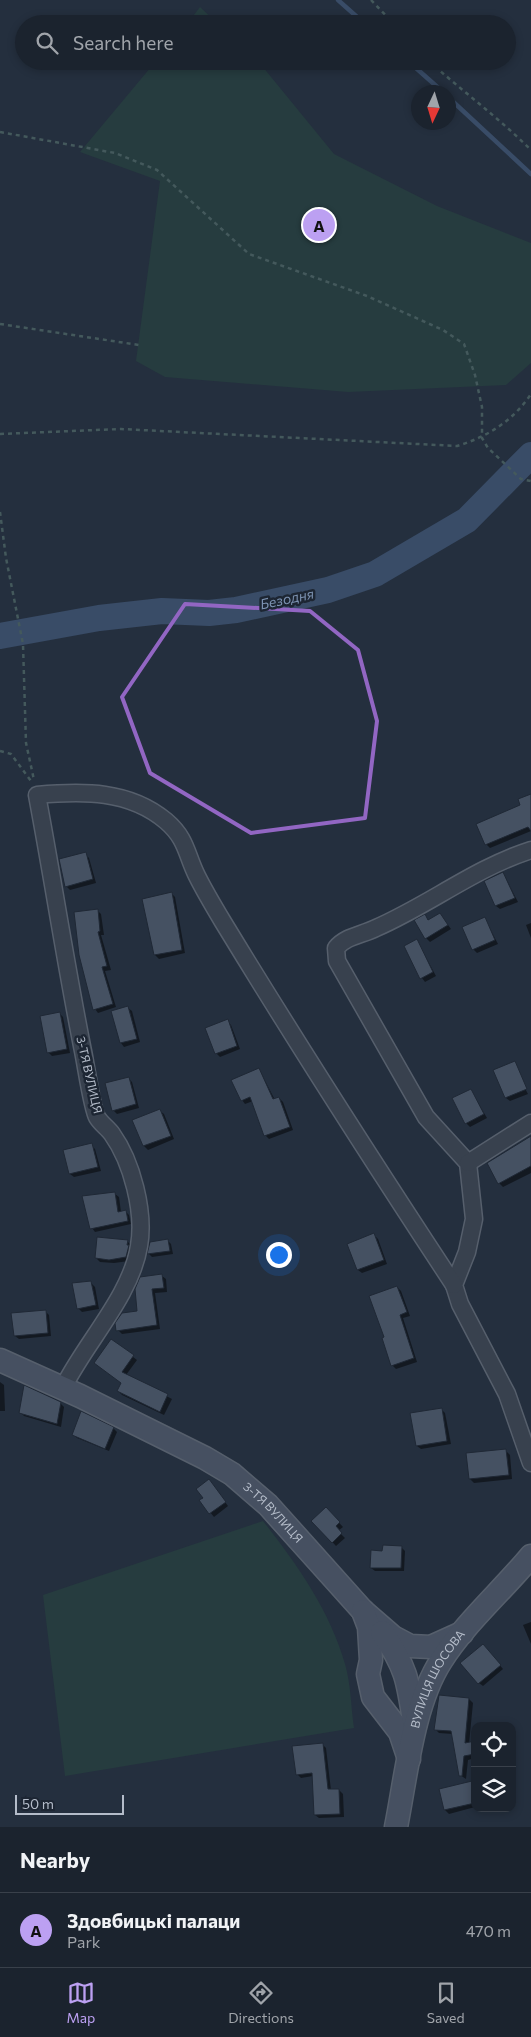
<!DOCTYPE html>
<meta charset="utf-8">
<style>
:root{--surface:#1b232e;--page:#242b36;--text:#f1f3f6;--muted:#a0a4aa;--line:#39404a;--accent:#bca0f2}
body{margin:0;font-family:Commissioner,sans-serif;background:var(--page);color:var(--text)}
.controls{position:absolute;right:15px;bottom:15px;display:grid;overflow:hidden;border-radius:10px;box-shadow:0 2px 8px #0003}
.controls button{width:45px;height:45px;display:grid;place-items:center;padding:0;border:0;border-bottom:1px solid var(--line);background:var(--surface);color:var(--text);font:25px sans-serif}
.compass{position:absolute;left:411px;top:85px;width:45px;height:45px;border-radius:50%;background:var(--surface);box-shadow:0 2px 8px #0003;rotate:184deg}
.scale{position:absolute;left:15px;bottom:12px;width:109px;box-sizing:border-box;padding-left:5px;border:2px solid #b4bcc9;border-top:0;font-size:14px;line-height:18px;white-space:nowrap;color:#b4bcc9;-webkit-text-stroke:4px #1d2633;paint-order:stroke}
.you{position:absolute;left:278px;top:1254px;width:18px;height:18px;margin:-12px;border:4px solid #fff;border-radius:50%;background:#1a73e8;box-shadow:0 0 0 8px #1a73e833}
.badge{display:grid;place-items:center;width:32px;height:32px;border-radius:50%;background:var(--accent);color:#111;font-size:16px;font-weight:700}
.pin{position:absolute;translate:-50% -50%;border:2px solid #fff;box-shadow:0 1px 5px #0006}
.list{margin:0;padding:0;list-style:none}
h2{display:flex;justify-content:space-between;align-items:center;height:65px;margin:0;padding:0 20px;font-size:21px}
h2 small{font-size:16px;font-weight:400;color:var(--muted)}
.list li{display:grid;grid-template-columns:32px 1fr auto;gap:15px;align-items:center;box-sizing:border-box;height:75px;padding:0 20px;border-top:1px solid var(--line)}
.list b{display:block;font-size:19px;white-space:nowrap}
.list p{margin:0;font-size:16px;white-space:nowrap;color:var(--muted)}
.list em{font-size:16px;font-style:normal;color:var(--muted)}
.icon{flex:none;width:28px;height:28px;fill:none;stroke:currentColor;stroke-width:2;stroke-linecap:round;stroke-linejoin:round}
.map{position:relative;flex:none;width:531px;height:1827px;overflow:hidden}
.search{position:absolute;background:var(--surface);box-shadow:0 2px 8px #0003;left:15px;right:15px;top:15px;height:55px;display:flex;align-items:center;gap:12px;box-sizing:border-box;padding:0 18px;border-radius:28px;color:var(--muted);font-size:19px}
.sheet{height:140px;background:var(--surface)}
nav{display:flex;justify-content:space-around;align-items:center;box-sizing:border-box;height:70px;border-top:1px solid var(--line);background:var(--surface);font-size:14px;color:var(--muted)}
nav a{display:grid;justify-items:center;gap:2px}
nav .on{color:var(--accent)}
.map>svg:first-child{display:block}
</style>
<div class="map">
<svg width="531" height="1827" viewBox="0 0 531 1827">
<rect width="100%" height="100%" fill="#242f3e"/>
<g fill="#263c3f">
<polygon points="200,7 218,24 187,24"/>
<polygon points="156,61 258,61 334,154 437,206 531,243 531,363 506,385 348,392 165,377 136,361 160,181 80,152"/>
<path d="M263,1521C297,1564 330,1611 345,1664C351,1684 351,1708 354,1728L65,1776L43,1595Z"/>
</g>
<g fill="#0007">
<polygon points="531,795 531,831 490,848 486,844"/>
<polygon points="85,854 89,858 96,883 70,890 66,886"/>
<polygon points="503,873 518,902 500,909 496,906"/>
<polygon points="171,893 175,897 185,953 159,959 155,955"/>
<polygon points="98,911 101,914 104,935 101,935 111,970 105,971 116,1007 98,1013 95,1009"/>
<polygon points="440,914 451,929 430,942 426,938 425,916 428,920"/>
<polygon points="485,919 498,944 477,953 473,949"/>
<polygon points="531,923 531,938 526,925"/>
<polygon points="417,941 436,976 425,982 422,978"/>
<polygon points="128,1008 132,1011 140,1042 124,1047 121,1043"/>
<polygon points="59,1013 63,1017 70,1053 52,1056 48,1052"/>
<polygon points="227,1021 231,1025 240,1049 220,1057 216,1053"/>
<polygon points="514,1068 528,1094 510,1101 506,1098 495,1070"/>
<polygon points="259,1069 275,1100 279,1098 283,1102 293,1130 269,1139 265,1135 253,1101 245,1104 242,1100"/>
<polygon points="128,1078 132,1082 139,1108 117,1114 113,1110"/>
<polygon points="471,1091 487,1118 470,1127 466,1123"/>
<polygon points="160,1111 164,1114 174,1139 148,1150 144,1146 134,1121"/>
<polygon points="531,1138 531,1173 503,1187 499,1183"/>
<polygon points="91,1145 95,1149 101,1171 74,1177 70,1174"/>
<polygon points="115,1194 119,1197 121,1212 125,1211 129,1215 131,1224 95,1232 92,1228"/>
<polygon points="374,1235 378,1239 387,1264 362,1273 358,1270 349,1244"/>
<polygon points="167,1240 171,1244 173,1254 152,1257 149,1254"/>
<polygon points="127,1241 131,1245 129,1261 114,1263 100,1262 96,1258"/>
<polygon points="162,1276 166,1279 167,1292 155,1293 160,1329 122,1334 118,1330 138,1312 136,1289"/>
<polygon points="91,1283 95,1287 99,1309 82,1312 78,1308"/>
<polygon points="397,1287 401,1291 410,1316 403,1318 417,1362 396,1369 392,1365 385,1338"/>
<polygon points="45,1311 49,1315 51,1336 19,1339 15,1336"/>
<polygon points="112,1341 137,1360 126,1375 172,1399 164,1415 122,1395 118,1391 122,1383 95,1363"/>
<polygon points="0,1382 4,1385 5,1411 0,1411"/>
<polygon points="60,1403 64,1407 61,1427 24,1416 20,1412"/>
<polygon points="441,1409 445,1413 451,1444 421,1449 417,1446"/>
<polygon points="113,1428 117,1432 109,1451 77,1438 73,1434"/>
<polygon points="506,1451 510,1455 512,1479 474,1483 470,1479"/>
<polygon points="212,1485 228,1506 214,1517 201,1501"/>
<polygon points="326,1509 343,1527 338,1531 345,1538 336,1546 313,1521"/>
<polygon points="401,1547 405,1551 404,1571 375,1571 371,1568"/>
<polygon points="531,1622 531,1644 523,1625"/>
<polygon points="486,1649 503,1669 483,1686 479,1683"/>
<polygon points="440,1697 469,1699 473,1703 469,1744 475,1743 475,1758 468,1760 466,1779 460,1775 453,1734 439,1733 435,1729"/>
<polygon points="322,1744 326,1748 331,1790 339,1790 343,1794 344,1817 319,1818 315,1815 313,1776 301,1778 297,1774"/>
<polygon points="471,1782 475,1786 475,1807 449,1814 445,1810"/>
</g>
<g fill="none" stroke-linecap="round" stroke-linejoin="round">
<g stroke="#394c67" stroke-width="4.5">
<polyline points="338,0 365,24"/>
<polyline points="408,61 443,92"/>
<polyline points="448,97 531,174"/>
</g>
<polyline stroke="#394c67" stroke-width="26" points="0,636 99,618 162,611 209,613 236,610 328,590 375,574 467,520 531,455"/>
</g>
<g fill="#455162" stroke="#1f2835">
<polygon points="531,794 531,831 528,827 485,845 476,824 520,805 518,799"/>
<polygon points="86,852 93,879 65,887 59,859"/>
<polygon points="503,872 515,898 495,906 484,881"/>
<polygon points="172,892 182,950 154,955 142,899"/>
<polygon points="98,909 100,931 98,932 107,966 102,967 113,1004 93,1010 79,955 74,912"/>
<polygon points="440,913 448,925 425,939 414,920 425,914 428,920"/>
<polygon points="485,917 495,940 472,950 462,927"/>
<polygon points="417,939 433,972 420,979 404,946"/>
<polygon points="128,1006 137,1039 120,1043 111,1011"/>
<polygon points="60,1012 67,1049 47,1053 40,1016"/>
<polygon points="228,1019 237,1046 215,1054 205,1028"/>
<polygon points="515,1061 527,1089 505,1098 493,1070"/>
<polygon points="259,1068 273,1099 279,1097 290,1127 264,1136 250,1097 241,1101 231,1080"/>
<polygon points="129,1077 136,1104 112,1111 105,1083"/>
<polygon points="471,1089 484,1114 465,1124 452,1098"/>
<polygon points="160,1109 171,1136 143,1146 132,1120"/>
<polygon points="531,1136 531,1166 498,1184 487,1163"/>
<polygon points="92,1143 98,1167 69,1174 63,1150"/>
<polygon points="115,1192 118,1212 126,1210 128,1221 90,1229 82,1196"/>
<polygon points="374,1233 384,1260 357,1270 347,1244"/>
<polygon points="97,1237 128,1240 127,1245 129,1245 126,1257 109,1260 95,1258"/>
<polygon points="168,1239 170,1251 147,1254 150,1242"/>
<polygon points="162,1274 164,1288 152,1289 157,1325 116,1331 115,1323 122,1313 137,1311 135,1289 140,1277"/>
<polygon points="91,1281 96,1305 77,1309 72,1283"/>
<polygon points="397,1286 407,1312 400,1315 414,1358 391,1366 382,1338 384,1337 369,1296"/>
<polygon points="46,1310 48,1333 14,1336 11,1313"/>
<polygon points="111,1339 134,1355 122,1372 168,1394 160,1412 117,1391 121,1383 94,1363"/>
<polygon points="24,1385 61,1402 57,1424 19,1413"/>
<polygon points="442,1408 447,1441 416,1446 410,1413"/>
<polygon points="81,1411 114,1427 105,1449 72,1435"/>
<polygon points="506,1449 509,1475 469,1479 466,1453"/>
<polygon points="209,1479 226,1502 209,1514 199,1500 203,1498 196,1489"/>
<polygon points="326,1507 340,1522 336,1526 342,1533 332,1543 311,1521"/>
<polygon points="383,1545 402,1546 401,1568 370,1568 371,1550 382,1551"/>
<polygon points="483,1644 501,1665 478,1684 460,1663"/>
<polygon points="439,1695 469,1698 465,1743 475,1741 475,1754 464,1756 462,1776 459,1776 451,1731 434,1730"/>
<polygon points="323,1743 328,1789 339,1789 340,1814 314,1815 312,1773 296,1775 292,1746"/>
<polygon points="472,1781 475,1803 444,1810 439,1789"/>
</g>
<g fill="none" stroke-linecap="round" stroke-linejoin="round">
<defs>
<g id="street">
<path d="M531,850C475,868 429,905 376,928C362,935 346,936 336,948L337,961L426,1117L468,1163L474,1219L467,1252L454,1285L460,1304L507,1394L531,1463"/>
<polyline points="468,1163 531,1123"/>
<path d="M63,1388C85,1343 131,1296 139,1246C145,1212 132,1162 112,1134C108,1128 101,1124 97,1117C92,1108 86,1065 83,1051C66,966 53,880 37,795C83,791 129,790 166,821C187,839 186,854 197,876C205,892 214,907 223,922C298,1045 375,1165 454,1285"/>
</g>
<g id="secondary">
<path id="s1" d="M0,1360L80,1396L205,1458L232,1474L268,1505L363,1611L393,1637L410,1646L431,1647L462,1633"/>
<polyline points="363,1611 369,1627 371,1660 368,1674 373,1697 400,1732 409,1759"/>
<path d="M382,1632C406,1667 408,1680 414,1721"/>
<path id="s2" d="M396,1827C406,1777 413,1704 441,1661C465,1623 502,1591 531,1556"/>
</g>
</defs>
<use href="#street" stroke="#565f6c" stroke-width="19"/>
<use href="#secondary" stroke="#565f6c" stroke-width="25"/>
<g stroke="#44595c" stroke-width="2.5" stroke-dasharray="4 4" stroke-linecap="butt">
<polyline points="371,0 394,24"/>
<path d="M429,61C462,91 499,118 531,150"/>
<polyline points="0,132 115,153 157,170 249,254 367,296 443,330 464,344 475,375 482,407 482,438 488,448 521,479 531,481"/>
<polyline points="0,324 139,345"/>
<path d="M0,434L121,429L457,446C487,437 513,421 531,394"/>
<polyline points="0,512 6,558 23,644 26,743 34,780"/>
<polyline points="0,751 11,754 31,781"/>
</g>
<use href="#street" stroke="#38414e" stroke-width="16"/>
<use href="#secondary" stroke="#465061" stroke-width="22"/>
</g>
<path fill="none" stroke="#9266c3" stroke-width="4" stroke-linejoin="round" d="M185,604L310,611L358,650L377,721L365,818L251,833L150,773L122,697Z"/>
<g text-anchor="middle" stroke-width="5" stroke-linejoin="round" paint-order="stroke">
<g font-size="12" fill="#b4bcc9" stroke="#1d2633">
<text transform="translate(89 1075) rotate(77)" y="4">3-ТЯ ВУЛИЦЯ</text>
<text dy="4" stroke="none"><textPath href="#s1" startOffset="315">3-ТЯ ВУЛИЦЯ</textPath></text>
<text dy="4" stroke="none"><textPath href="#s2" startOffset="155">ВУЛИЦЯ ШОСОВА</textPath></text>
</g>
<g font-size="14" font-style="italic" fill="#7c92b1" stroke="#1d2633">
<text transform="translate(287 599) rotate(-12)" y="5">Безодня</text>
</g>
</g>
</svg>
<div class="controls">
<button><svg class="icon" aria-label="locate" viewBox="0 0 24 24"><circle cx="12" cy="12" r="6"/><path d="M12 2v4M12 18v4M2 12h4M18 12h4"/></svg></button>
<button><svg class="icon" aria-label="layers" viewBox="0 0 24 24"><path d="M12 4l9 5-9 5-9-5zM3 14l9 5 9-5"/></svg></button>
</div>
<svg class="compass" viewBox="-18 -18 36 36"><path d="M0-13l5 13h-10z" fill="#e53935"/><path d="M0 13l5-13h-10z" fill="#a0a4aa"/></svg>
<div class="scale">50 m</div>
<div class="you"></div>
<div class="pin badge" style="left:319px;top:225px">A</div>
<div class="search"><svg class="icon" aria-label="search" viewBox="0 0 24 24"><circle cx="10" cy="10" r="6"/><path d="M15 15l6 6"/></svg>Search here</div>
</div>
<section class="sheet">
<h2>Nearby<small></small></h2>
<ul class="list">
<li><span class="badge">A</span><div><b>Здовбицькі палаци</b><p>Park</p></div><em>470 m</em></li>
</ul>
</section>
<nav>
<a class="on"><svg class="icon" aria-label="map" viewBox="0 0 24 24"><path d="M3 6l6-2 6 2 6-2v14l-6 2-6-2-6 2zM9 4v14M15 6v14"/></svg>Map</a>
<a><svg class="icon" aria-label="directions" viewBox="0 0 24 24"><path d="M12 3l9 9-9 9-9-9zM9 14v-3h6M13 9l2 2-2 2"/></svg>Directions</a>
<a><svg class="icon" aria-label="saved" viewBox="0 0 24 24"><path d="M7 4h10v16l-5-4-5 4z"/></svg>Saved</a>
</nav>
